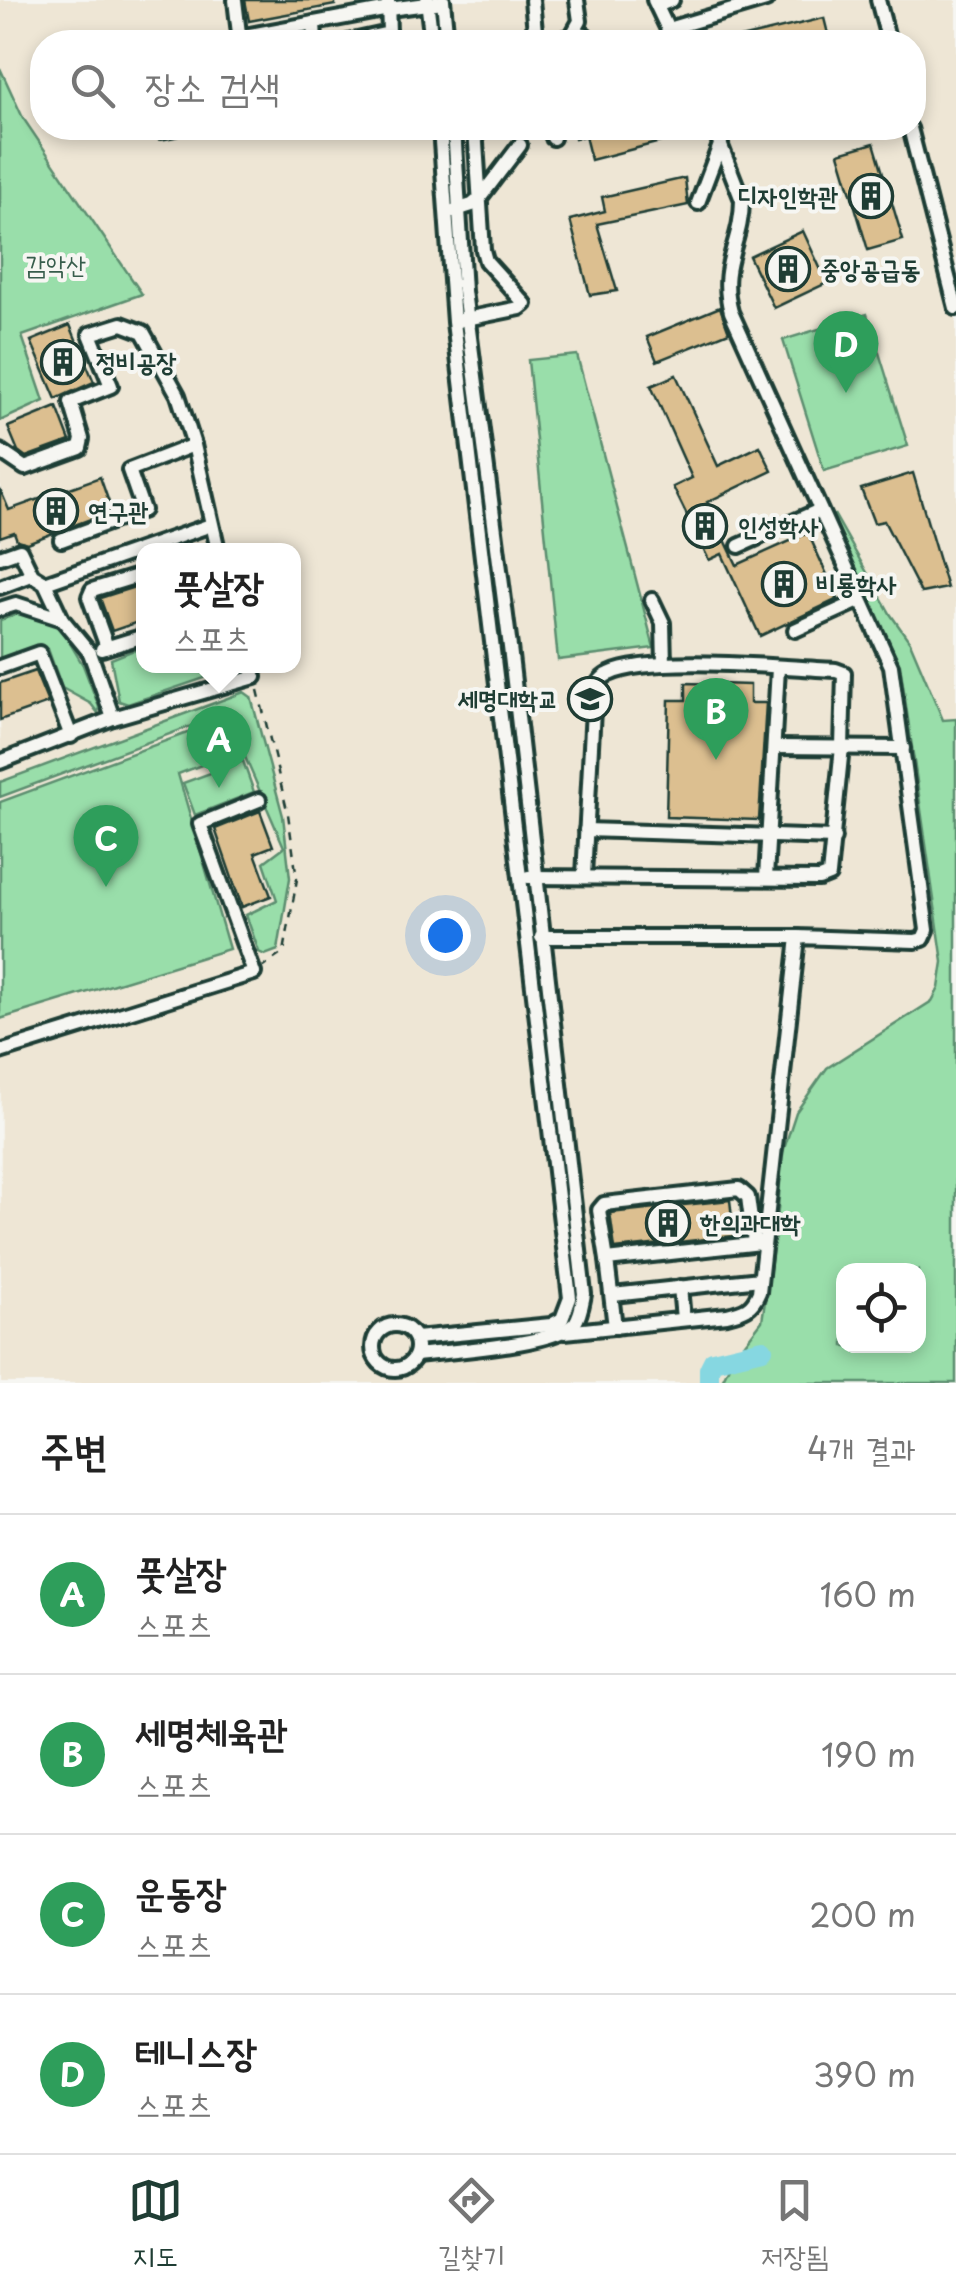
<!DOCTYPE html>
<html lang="ko">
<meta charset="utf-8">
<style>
:root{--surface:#fff;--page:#f2f2f2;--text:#222;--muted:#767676;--line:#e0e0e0;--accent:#1f3d34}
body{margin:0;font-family:"Playpen Sans","Poor Story",sans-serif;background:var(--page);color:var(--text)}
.controls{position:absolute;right:30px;bottom:30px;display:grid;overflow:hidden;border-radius:20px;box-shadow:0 5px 15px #0003}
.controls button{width:90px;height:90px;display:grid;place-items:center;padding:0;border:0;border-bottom:2px solid var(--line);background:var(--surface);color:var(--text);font:50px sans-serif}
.you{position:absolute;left:445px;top:935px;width:35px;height:35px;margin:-25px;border:8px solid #fff;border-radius:50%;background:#1a73e8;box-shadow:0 0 0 15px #1a73e833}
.badge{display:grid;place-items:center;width:65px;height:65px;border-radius:50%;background:var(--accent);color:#fff;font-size:32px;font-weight:700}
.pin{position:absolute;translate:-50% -82px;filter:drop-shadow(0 2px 5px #0008)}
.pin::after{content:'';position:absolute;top:52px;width:35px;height:30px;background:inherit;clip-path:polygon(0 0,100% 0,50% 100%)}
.popup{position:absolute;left:136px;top:543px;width:165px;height:130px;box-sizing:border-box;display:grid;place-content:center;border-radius:20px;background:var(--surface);filter:drop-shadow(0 2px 8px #0005);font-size:32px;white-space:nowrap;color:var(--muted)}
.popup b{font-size:38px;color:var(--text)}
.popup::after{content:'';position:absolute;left:50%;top:100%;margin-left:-20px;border:20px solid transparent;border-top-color:var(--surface)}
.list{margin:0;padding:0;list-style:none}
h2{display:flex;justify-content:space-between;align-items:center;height:130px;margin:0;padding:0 40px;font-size:42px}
h2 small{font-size:32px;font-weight:400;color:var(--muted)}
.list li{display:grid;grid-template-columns:65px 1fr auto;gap:30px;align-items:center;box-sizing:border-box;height:160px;padding:0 40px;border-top:2px solid var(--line)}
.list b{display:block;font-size:38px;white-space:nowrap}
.list p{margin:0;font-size:32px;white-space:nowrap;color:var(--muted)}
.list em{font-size:32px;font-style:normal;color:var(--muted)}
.icon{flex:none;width:55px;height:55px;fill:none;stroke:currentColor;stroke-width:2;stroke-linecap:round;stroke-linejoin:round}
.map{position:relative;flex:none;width:956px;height:1383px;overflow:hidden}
.search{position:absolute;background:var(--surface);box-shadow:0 5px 15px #0003;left:30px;right:30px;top:30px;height:110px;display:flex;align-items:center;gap:25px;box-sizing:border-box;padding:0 35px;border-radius:40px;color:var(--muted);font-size:38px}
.sheet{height:770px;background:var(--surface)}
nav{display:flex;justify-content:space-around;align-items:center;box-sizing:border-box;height:140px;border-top:2px solid var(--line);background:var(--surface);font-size:28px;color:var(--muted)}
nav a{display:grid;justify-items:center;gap:5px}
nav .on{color:var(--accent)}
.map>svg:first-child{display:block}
</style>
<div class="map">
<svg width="956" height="1383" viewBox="0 0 956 1383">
<rect width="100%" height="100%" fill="#f6f6f2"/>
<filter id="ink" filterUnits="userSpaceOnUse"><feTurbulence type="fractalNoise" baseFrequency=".01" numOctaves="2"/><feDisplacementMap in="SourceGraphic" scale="20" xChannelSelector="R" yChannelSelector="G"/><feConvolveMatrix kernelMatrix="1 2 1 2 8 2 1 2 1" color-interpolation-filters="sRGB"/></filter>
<g filter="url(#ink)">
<path fill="#eee6d5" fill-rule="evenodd" d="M0,0H956V719L943,720L910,642L891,615L836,518L838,536L899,664L941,936L943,962L939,988L932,1001L782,1156L777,1223L762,1322L732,1360L721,1383H1L0,421L44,401L21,336L142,294L23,118L0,68ZM42,42H914V128H42ZM144,550H294V666H144Z"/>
<g fill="#99deaa" stroke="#5c8e6f" stroke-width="2.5" fill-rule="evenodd">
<polygon points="0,68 23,118 142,294 22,336 44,401 0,421"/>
<polygon points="867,314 908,446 824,471 783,340"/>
<polygon points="577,355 654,648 558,660 528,360"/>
<path d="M834,514L891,615L910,642L943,720L956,719V1383H721L732,1360L762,1321L777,1223L782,1155L796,1112L827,1068L932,1001L939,988L943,962L900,664L838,536ZM844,1270H918V1346H844Z"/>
<polygon points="21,613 58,623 83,665 99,707 98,713 91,704 62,688 48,649 32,649 0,659 0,620"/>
<polygon points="144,646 144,666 240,666 128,704 119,701 111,659"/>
<polygon points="244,692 251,697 283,816 290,878 278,950 265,955 259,952 246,915 277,900 264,862 284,847 226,713 0,797 0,782"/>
<polygon points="225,719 238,751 178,774 229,949 0,1019 0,802"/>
<polygon points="243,761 254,792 195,815 183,783"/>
</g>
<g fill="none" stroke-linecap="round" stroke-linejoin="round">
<polyline stroke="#86d7e1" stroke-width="20" points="709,1383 709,1369 713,1361 763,1349"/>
</g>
<g fill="#dcbf90" stroke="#1f3d34" stroke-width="2.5">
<polygon points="245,0 335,0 335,5 249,21"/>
<polygon points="824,18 830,42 737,42 736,39"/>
<polygon points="572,128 656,128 660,142 591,160 585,136 575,138"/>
<polygon points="874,143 903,240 868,250 839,153"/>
<polygon points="685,178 688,205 597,224 617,291 590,295 570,220 605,211 602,197"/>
<polygon points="803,231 827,283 774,308 749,256"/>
<polygon points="720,307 729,332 657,361 647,337"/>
<polygon points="70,325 94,382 56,399 31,341"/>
<polygon points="676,375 718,466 760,446 772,471 707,502 737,565 808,533 838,599 760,636 722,554 709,560 673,487 692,478 651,386"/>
<polygon points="57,407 70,441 26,457 18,451 8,427"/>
<polygon points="913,473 947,588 921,593 884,521 874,523 861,489"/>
<polygon points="100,477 112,511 27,543 17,540 14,532 0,537 0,489 9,510"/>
<polygon points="144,584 144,620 112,631 100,598"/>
<polygon points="35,671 48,703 0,720 0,683"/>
<polygon points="686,683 750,685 750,703 766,703 759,820 666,817 669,700 686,700"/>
<polygon points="260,811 273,846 255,853 271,896 242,907 215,829"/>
<polygon points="730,1200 734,1236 615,1249 610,1213"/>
</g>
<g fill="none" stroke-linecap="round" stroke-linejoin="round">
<defs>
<g id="minor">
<polyline points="235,0 240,42"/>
<polyline points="427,0 432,42"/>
<polyline points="443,0 447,42"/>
<polyline points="532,0 536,42"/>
<polyline points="654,0 674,42"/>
<polyline points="878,0 889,42"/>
<polyline points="657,6 672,0"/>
<polyline points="314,23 315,42"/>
<polyline points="668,29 766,0"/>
<polyline points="239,37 389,9 443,2"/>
<polyline points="571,37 580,21 577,0"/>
<polyline points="348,42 389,33 388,0"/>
<polyline points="547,42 584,34 592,42"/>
<polyline points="551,128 553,138"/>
<polyline points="910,128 956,308"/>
<polyline points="161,131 175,128"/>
<polyline points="698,203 721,142"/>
<polyline points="453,211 472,205 479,199 520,145"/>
<polyline points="461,320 520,308 525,304 486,261 483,250 475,128"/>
<polyline points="0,451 25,468 80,448 82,439 71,402 111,386 90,334 122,324 143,332 178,395 194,445 218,550"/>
<polyline points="61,540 143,510 129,470 194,445"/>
<polyline points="739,546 820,510"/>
<polyline points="0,557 20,550 32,575 45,583 62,619 90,653 113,718"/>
<polyline points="45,583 211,525"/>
<polyline points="0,587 32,575"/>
<polyline points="652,600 663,623 664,664"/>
<polyline points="0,609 16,604 62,619"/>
<polyline points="795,630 859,601"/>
<polyline points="107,647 89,597 92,590 144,574"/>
<polyline points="102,649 144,636"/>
<polyline points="0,667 39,653 71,736"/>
<polyline points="774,747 903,748"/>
<polyline points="0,762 113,718 255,677 251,666"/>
<polyline points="586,830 834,838"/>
<path d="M528,877L819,879L829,875L842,747L844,673L836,670C785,668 651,654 609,674C601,677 598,684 594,691L584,876"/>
<polyline points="766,878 778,668"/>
<polyline points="541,937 798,937"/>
<polyline points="0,1052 254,973 200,824 259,800"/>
<polyline points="607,1260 599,1210 604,1204 739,1189 748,1197 754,1243"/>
<polyline points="680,1287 683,1319"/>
<polyline points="613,1295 760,1279"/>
<circle cx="395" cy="1347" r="22"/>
<polyline points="615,1327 607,1260 761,1243"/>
<path d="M565,1332L727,1315C744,1311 752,1309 759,1292L798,937L915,941L923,939L927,930L891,666L731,312C718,264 742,244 742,200L714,128"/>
<polyline points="416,1338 551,1325 562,1319 570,1298 454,322 440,128"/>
<path d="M417,1355C448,1351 557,1345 575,1323C581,1314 582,1304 584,1294L510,647L464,291L454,128"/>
</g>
</defs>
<use href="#minor" stroke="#1f3d34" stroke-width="20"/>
<polyline stroke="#1f3d34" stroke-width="2.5" stroke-dasharray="8 8" stroke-linecap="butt" points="258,690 288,814 297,879 284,952 263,967"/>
<use href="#minor" stroke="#f6f6f2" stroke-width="12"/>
</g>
</g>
<defs>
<symbol id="building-ring" viewBox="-11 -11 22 22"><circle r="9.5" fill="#f6f6f2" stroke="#1f3d34" stroke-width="1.5"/><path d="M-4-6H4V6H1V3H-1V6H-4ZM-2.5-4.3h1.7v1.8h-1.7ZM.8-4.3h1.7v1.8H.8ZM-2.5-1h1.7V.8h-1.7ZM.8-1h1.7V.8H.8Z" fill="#1f3d34"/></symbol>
<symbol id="university-ring" viewBox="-11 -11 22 22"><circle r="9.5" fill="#f6f6f2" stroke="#1f3d34" stroke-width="1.5"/><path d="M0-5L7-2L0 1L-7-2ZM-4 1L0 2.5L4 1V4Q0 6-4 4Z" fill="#1f3d34"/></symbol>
</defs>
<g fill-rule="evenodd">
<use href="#building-ring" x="846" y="171" width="50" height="50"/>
<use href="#building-ring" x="763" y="244" width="50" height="50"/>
<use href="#building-ring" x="38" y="337" width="50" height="50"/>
<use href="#building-ring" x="31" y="486" width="50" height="50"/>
<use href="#building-ring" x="680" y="501" width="50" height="50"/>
<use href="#building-ring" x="759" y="559" width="50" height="50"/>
<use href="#university-ring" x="565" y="674" width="50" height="50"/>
<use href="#building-ring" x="643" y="1198" width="50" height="50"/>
</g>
<g text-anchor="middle" stroke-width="8" stroke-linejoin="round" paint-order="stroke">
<g font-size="25" font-weight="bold" fill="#1f3d34" stroke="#f6f6f2" text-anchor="start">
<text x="838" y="205" text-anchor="end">디자인학관</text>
<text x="820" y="278">중앙공급동</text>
<text x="96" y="371">정비공장</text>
<text x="88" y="520">연구관</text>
<text x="738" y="535">인성학사</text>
<text x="816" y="593">비룡학사</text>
<text x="558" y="708" text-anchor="end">세명대학교</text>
<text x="700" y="1232">한의과대학</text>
</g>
<g font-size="25" fill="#375d4c" stroke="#f6f6f2">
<text x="56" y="274">감악산</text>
</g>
</g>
</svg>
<div class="controls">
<button><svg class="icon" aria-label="locate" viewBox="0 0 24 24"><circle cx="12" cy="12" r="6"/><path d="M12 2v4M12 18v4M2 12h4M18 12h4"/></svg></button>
</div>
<div class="you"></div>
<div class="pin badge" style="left:219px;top:788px;background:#2e9e5b">A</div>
<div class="popup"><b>풋살장</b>스포츠</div>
<div class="pin badge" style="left:716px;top:760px;background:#2e9e5b">B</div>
<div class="pin badge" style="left:106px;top:887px;background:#2e9e5b">C</div>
<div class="pin badge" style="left:846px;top:393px;background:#2e9e5b">D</div>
<div class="search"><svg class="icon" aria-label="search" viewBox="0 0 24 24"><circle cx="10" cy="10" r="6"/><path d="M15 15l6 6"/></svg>장소 검색</div>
</div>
<section class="sheet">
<h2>주변<small>4개 결과</small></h2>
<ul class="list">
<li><span class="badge" style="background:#2e9e5b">A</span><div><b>풋살장</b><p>스포츠</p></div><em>160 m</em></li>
<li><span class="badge" style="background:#2e9e5b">B</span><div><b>세명체육관</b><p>스포츠</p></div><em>190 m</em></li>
<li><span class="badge" style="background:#2e9e5b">C</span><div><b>운동장</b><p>스포츠</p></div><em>200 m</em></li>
<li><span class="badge" style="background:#2e9e5b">D</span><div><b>테니스장</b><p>스포츠</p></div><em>390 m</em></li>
</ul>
</section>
<nav>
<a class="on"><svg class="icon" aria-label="map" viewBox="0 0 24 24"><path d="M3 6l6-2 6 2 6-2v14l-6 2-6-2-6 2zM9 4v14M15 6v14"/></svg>지도</a>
<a><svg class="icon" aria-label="directions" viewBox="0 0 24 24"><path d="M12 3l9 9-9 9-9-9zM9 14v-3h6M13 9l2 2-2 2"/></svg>길찾기</a>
<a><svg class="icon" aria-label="saved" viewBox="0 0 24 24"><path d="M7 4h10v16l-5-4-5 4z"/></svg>저장됨</a>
</nav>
